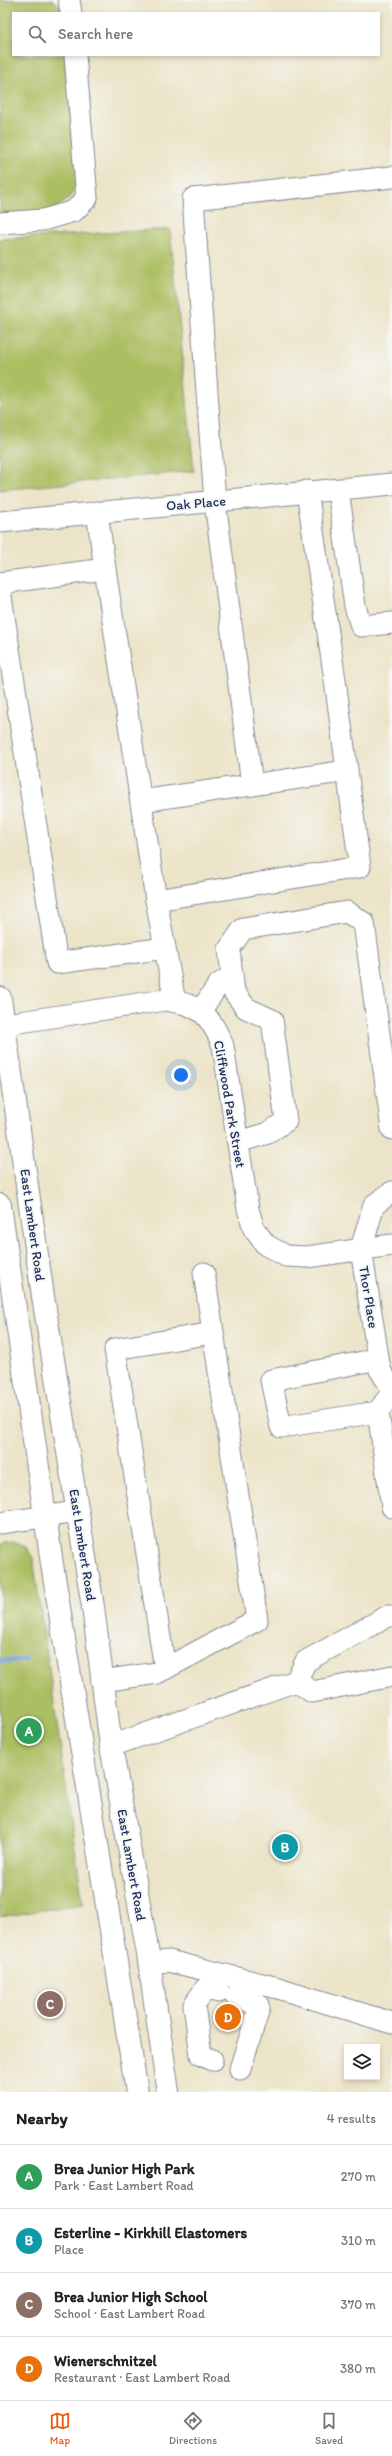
<!DOCTYPE html>
<meta charset="utf-8">
<style>
:root{--surface:#fff;--page:#f6f6f6;--text:#222;--muted:#767676;--line:#e0e0e0;--accent:#ea580c}
body{margin:0;font-family:Itim,sans-serif;background:var(--page);color:var(--text)}
.controls{position:absolute;right:12px;bottom:12px;display:grid;overflow:hidden;border-radius:0px;box-shadow:0 2px 6px #0003}
.controls button{width:36px;height:36px;display:grid;place-items:center;padding:0;border:0;border-bottom:1px solid var(--line);background:var(--surface);color:var(--text);font:20px sans-serif}
.you{position:absolute;left:181px;top:1075px;width:14px;height:14px;margin:-10px;border:3px solid #fff;border-radius:50%;background:#1a73e8;box-shadow:0 0 0 6px #1a73e833}
.badge{display:grid;place-items:center;width:26px;height:26px;border-radius:50%;background:var(--accent);color:#fff;font-size:13px;font-weight:700}
.pin{position:absolute;translate:-50% -50%;border:2px solid #fff;box-shadow:0 1px 4px #0006}
.list{margin:0;padding:0;list-style:none}
h2{display:flex;justify-content:space-between;align-items:center;height:52px;margin:0;padding:0 16px;font-size:17px}
h2 small{font-size:13px;font-weight:400;color:var(--muted)}
.list li{display:grid;grid-template-columns:26px 1fr auto;gap:12px;align-items:center;box-sizing:border-box;height:64px;padding:0 16px;border-top:1px solid var(--line)}
.list b{display:block;font-size:15px;white-space:nowrap}
.list p{margin:0;font-size:13px;white-space:nowrap;color:var(--muted)}
.list em{font-size:13px;font-style:normal;color:var(--muted)}
.icon{flex:none;width:22px;height:22px;fill:none;stroke:currentColor;stroke-width:2;stroke-linecap:round;stroke-linejoin:round}
.map{position:relative;flex:none;width:392px;height:2092px;overflow:hidden}
.search{position:absolute;background:var(--surface);box-shadow:0 2px 6px #0003;left:12px;right:12px;top:12px;height:44px;display:flex;align-items:center;gap:10px;box-sizing:border-box;padding:0 14px;border-radius:0px;color:var(--muted);font-size:15px}
.sheet{height:308px;background:var(--surface)}
nav{display:flex;justify-content:space-around;align-items:center;box-sizing:border-box;height:56px;border-top:1px solid var(--line);background:var(--surface);font-size:11px;color:var(--muted)}
nav a{display:grid;justify-items:center;gap:2px}
nav .on{color:var(--accent)}
.map>svg:first-child{display:block}
</style>
<div class="map">
<svg width="392" height="2092" viewBox="0 0 392 2092">
<rect width="100%" height="100%" fill="#f6f6f2"/>
<filter id="ink" filterUnits="userSpaceOnUse"><feTurbulence type="fractalNoise" baseFrequency=".025" numOctaves="2"/><feDisplacementMap in="SourceGraphic" scale="8" xChannelSelector="R" yChannelSelector="G"/><feConvolveMatrix kernelMatrix="1 2 1 2 8 2 1 2 1" color-interpolation-filters="sRGB"/></filter>
<filter id="wash" filterUnits="userSpaceOnUse"><feTurbulence type="fractalNoise" baseFrequency=".012" numOctaves="4" result="noise"/><feDisplacementMap in="SourceGraphic" scale="16" xChannelSelector="R" yChannelSelector="G"/><feGaussianBlur stdDeviation="0.9" result="paint"/><feColorMatrix in="noise" values="0 0 0 0 0 0 0 0 0 0 0 0 0 0 0 0 0 1.4 0 .05"/><feComposite in="paint" operator="in"/></filter>
<g filter="url(#wash)">
<rect width="100%" height="100%" fill="#ece4c8"/>
<g fill="#acbe62" stroke="#647660">
<path d="M0,0H52L61,7V13H13V55H65L77,184C64,218 30,212 0,214Z"/>
<polygon points="170,229 194,471 0,490 0,239"/>
<polygon points="12,1542 26,1547 33,1558 83,1904 0,1917 0,1544"/>
</g>
<g fill="none" stroke-linecap="round" stroke-linejoin="round">
<polyline stroke="#6f9fd9" stroke-width="5" points="0,1661 26,1660"/>
</g>
</g>
<g filter="url(#ink)">
<g fill="none" stroke-linecap="round" stroke-linejoin="round">
<defs>
<g id="minor">
<polyline points="69,0 71,13"/>
<polyline points="0,223 43,220 74,211 87,198 75,55"/>
<polyline points="338,490 355,606 361,626 392,623"/>
<polyline points="0,522 392,484"/>
<polyline points="105,569 156,900"/>
<polyline points="0,583 105,569 97,512"/>
<polyline points="0,590 57,963 165,948"/>
<polyline points="252,785 215,502 193,199 392,177"/>
<polyline points="141,801 347,771"/>
<polyline points="175,1002 156,900 360,867 335,680 307,491"/>
<polyline points="201,1010 219,984 232,976"/>
<path d="M0,1025L165,1000C200,1004 210,1014 223,1046L248,1209L254,1229L266,1245L286,1256L307,1257L392,1245"/>
<polyline points="238,1142 268,1133 286,1121 272,1020 246,1008 234,992 229,949 243,929 347,912 364,923 392,1129"/>
<polyline points="392,1192 374,1205 361,1249 380,1370 392,1389"/>
<polyline points="378,1359 271,1380 281,1427 378,1412 392,1392"/>
<polyline points="378,1412 392,1507"/>
<polyline points="0,1523 77,1512"/>
<polyline points="165,1669 115,1349 213,1333"/>
<polyline points="102,1681 157,1673 257,1620 204,1273"/>
<polyline points="296,1681 312,1692 392,1676"/>
<polyline points="111,1746 296,1681 306,1661 388,1616 392,1616"/>
<polyline points="149,1963 169,1961 278,1988 392,2023"/>
<polyline points="235,1996 258,2005 259,2009 240,2069"/>
<polyline points="212,2060 201,2055 194,2005 205,1989 219,1992"/>
</g>
<g id="major">
<polyline points="0,998 44,1303 93,1607 111,1746 148,1954 168,2092"/>
<polyline points="0,1205 52,1564 137,2092"/>
</g>
</defs>
<use href="#minor" stroke="#848a93" stroke-width="23"/>
<use href="#major" stroke="#848a93" stroke-width="24"/>
<use href="#minor" stroke="#fff" stroke-width="21"/>
<use href="#major" stroke="#fff" stroke-width="22"/>
</g>
</g>
<g text-anchor="middle" stroke-width="4" stroke-linejoin="round" paint-order="stroke">
<g font-size="14" fill="#1b2f5e" stroke="#f6f6f2">
<text transform="translate(196 503) rotate(-5)" y="5">Oak Place</text>
<text transform="translate(230 1104) rotate(80)" y="5">Cliffwood Park Street</text>
<text transform="translate(33 1225) rotate(82)" y="5">East Lambert Road</text>
<text transform="translate(369 1297) rotate(81)" y="5">Thor Place</text>
<text transform="translate(83 1545) rotate(81)" y="5">East Lambert Road</text>
<text transform="translate(132 1865) rotate(80)" y="5">East Lambert Road</text>
</g>
</g>
</svg>
<div class="controls">
<button><svg class="icon" aria-label="layers" viewBox="0 0 24 24"><path d="M12 4l9 5-9 5-9-5zM3 14l9 5 9-5"/></svg></button>
</div>
<div class="you"></div>
<div class="pin badge" style="left:29px;top:1731px;background:#2e9e5b">A</div>
<div class="pin badge" style="left:285px;top:1847px;background:#0f9aa8">B</div>
<div class="pin badge" style="left:50px;top:2004px;background:#8d6e63">C</div>
<div class="pin badge" style="left:228px;top:2017px;background:#e8710a">D</div>
<div class="search"><svg class="icon" aria-label="search" viewBox="0 0 24 24"><circle cx="10" cy="10" r="6"/><path d="M15 15l6 6"/></svg>Search here</div>
</div>
<section class="sheet">
<h2>Nearby<small>4 results</small></h2>
<ul class="list">
<li><span class="badge" style="background:#2e9e5b">A</span><div><b>Brea Junior High Park</b><p>Park · East Lambert Road</p></div><em>270 m</em></li>
<li><span class="badge" style="background:#0f9aa8">B</span><div><b>Esterline - Kirkhill Elastomers</b><p>Place</p></div><em>310 m</em></li>
<li><span class="badge" style="background:#8d6e63">C</span><div><b>Brea Junior High School</b><p>School · East Lambert Road</p></div><em>370 m</em></li>
<li><span class="badge" style="background:#e8710a">D</span><div><b>Wienerschnitzel</b><p>Restaurant · East Lambert Road</p></div><em>380 m</em></li>
</ul>
</section>
<nav>
<a class="on"><svg class="icon" aria-label="map" viewBox="0 0 24 24"><path d="M3 6l6-2 6 2 6-2v14l-6 2-6-2-6 2zM9 4v14M15 6v14"/></svg>Map</a>
<a><svg class="icon" aria-label="directions" viewBox="0 0 24 24"><path d="M12 3l9 9-9 9-9-9zM9 14v-3h6M13 9l2 2-2 2"/></svg>Directions</a>
<a><svg class="icon" aria-label="saved" viewBox="0 0 24 24"><path d="M7 4h10v16l-5-4-5 4z"/></svg>Saved</a>
</nav>
